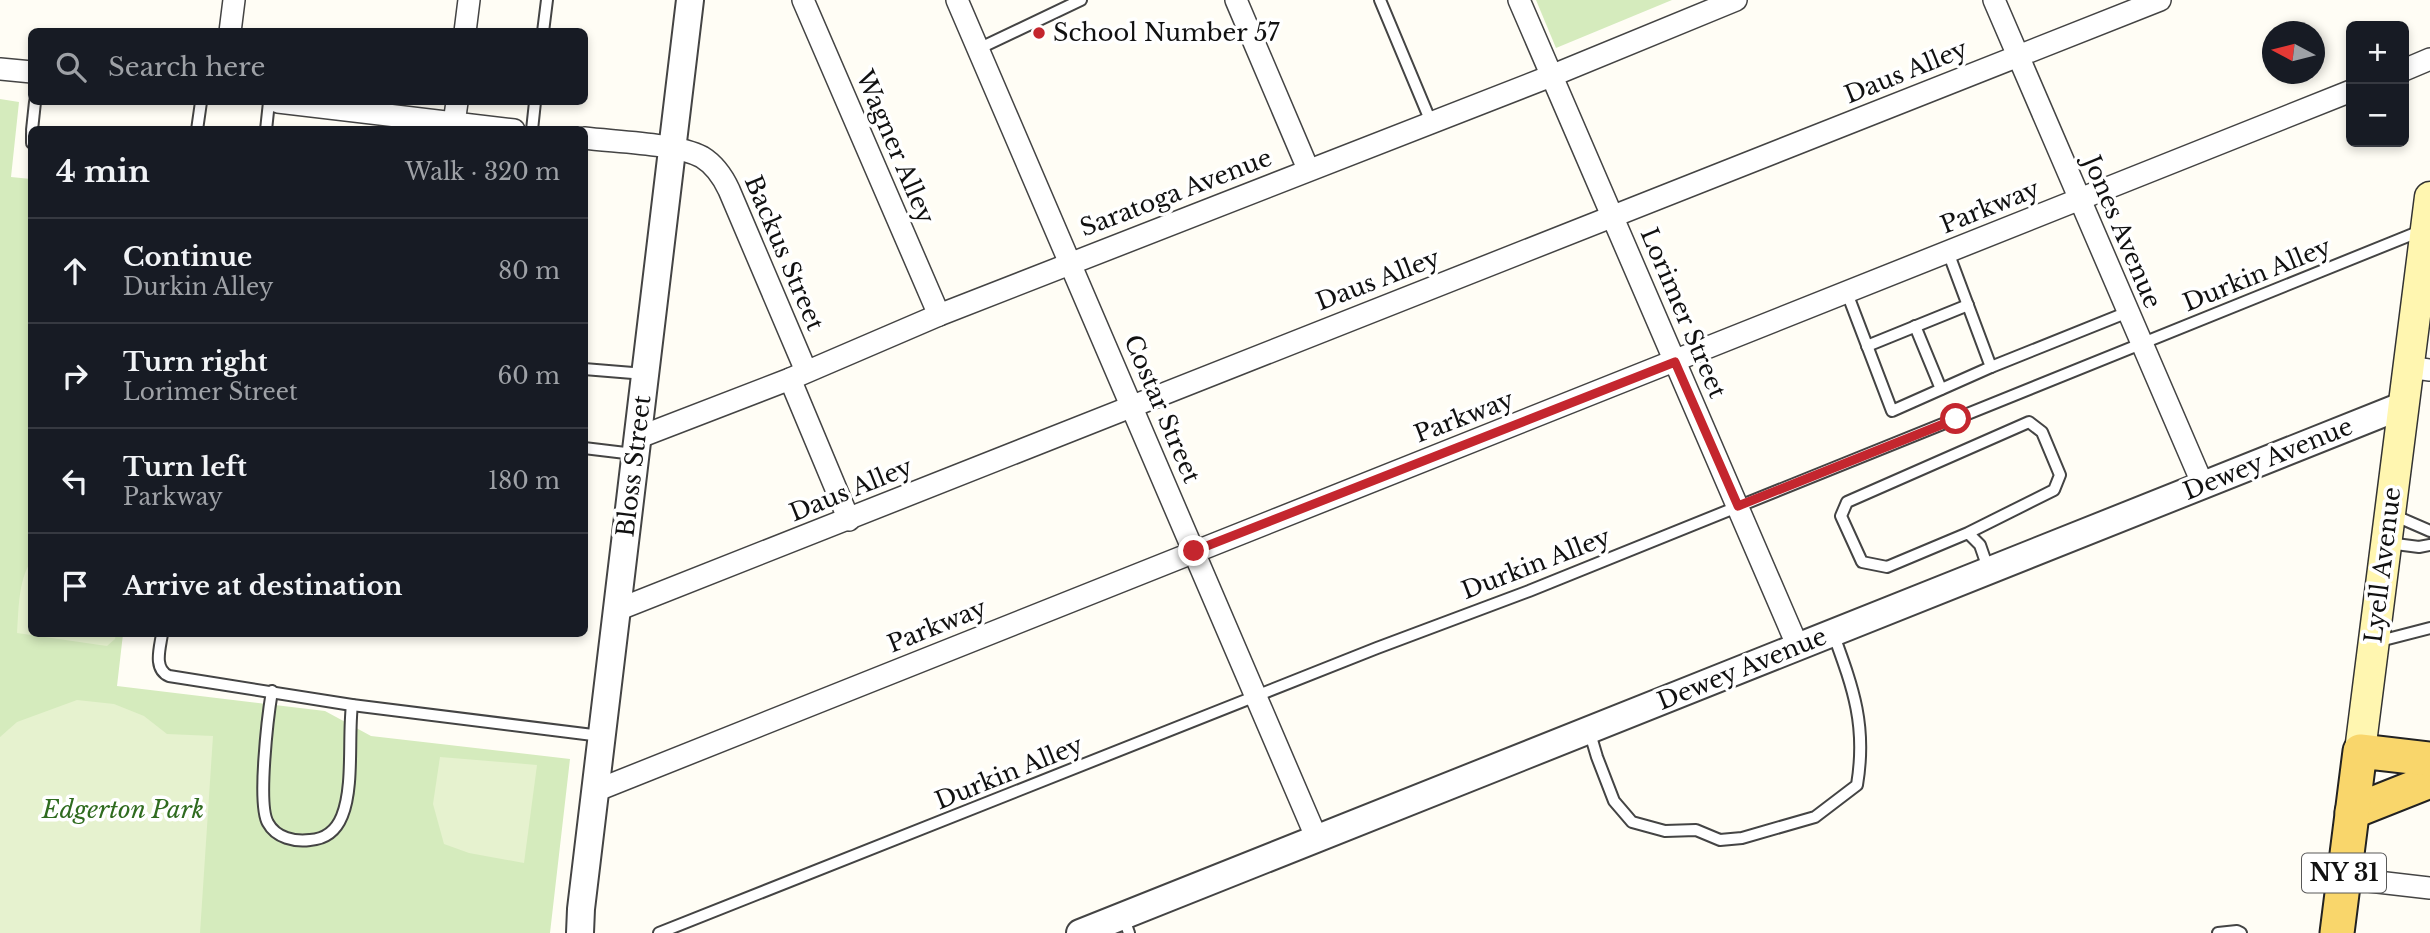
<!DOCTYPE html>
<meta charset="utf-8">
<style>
:root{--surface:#171b24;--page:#242831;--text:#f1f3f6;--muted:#9ea1a6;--line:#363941}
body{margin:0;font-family:"Libre Baskerville",serif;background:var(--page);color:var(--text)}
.controls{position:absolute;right:21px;top:21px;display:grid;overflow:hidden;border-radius:10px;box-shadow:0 4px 10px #0003}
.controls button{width:63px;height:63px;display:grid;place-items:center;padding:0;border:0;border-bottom:2px solid var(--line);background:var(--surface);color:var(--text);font:35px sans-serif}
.compass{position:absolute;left:2262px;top:21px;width:63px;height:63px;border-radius:50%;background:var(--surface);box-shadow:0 4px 10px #0003;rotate:277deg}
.stop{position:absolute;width:21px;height:21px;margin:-16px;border:5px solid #c4262e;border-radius:50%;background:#fff}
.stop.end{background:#c4262e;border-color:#fff;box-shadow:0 2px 7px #0008}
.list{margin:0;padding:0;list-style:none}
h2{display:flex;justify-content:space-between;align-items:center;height:91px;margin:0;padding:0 28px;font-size:30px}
h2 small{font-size:23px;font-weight:400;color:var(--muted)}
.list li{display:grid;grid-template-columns:46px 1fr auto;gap:21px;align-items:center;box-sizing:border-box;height:105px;padding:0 28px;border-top:2px solid var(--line)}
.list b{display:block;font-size:26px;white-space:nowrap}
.list p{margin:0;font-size:23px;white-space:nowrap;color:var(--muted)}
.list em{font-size:23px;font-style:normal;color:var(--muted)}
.icon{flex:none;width:38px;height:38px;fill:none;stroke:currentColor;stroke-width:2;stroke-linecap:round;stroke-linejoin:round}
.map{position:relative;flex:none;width:2430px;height:933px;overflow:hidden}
.search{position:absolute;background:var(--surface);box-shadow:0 4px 10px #0003;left:28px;top:28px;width:560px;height:77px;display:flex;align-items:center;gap:18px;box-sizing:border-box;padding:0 24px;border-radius:10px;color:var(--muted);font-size:26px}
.panel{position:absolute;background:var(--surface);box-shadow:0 4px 10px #0003;left:28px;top:126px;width:560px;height:511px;border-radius:10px}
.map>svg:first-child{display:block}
</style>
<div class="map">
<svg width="2430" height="933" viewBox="0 0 2430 933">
<rect width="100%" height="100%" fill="#fffdf5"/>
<g fill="#d5ebbd">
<polygon points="1536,0 1672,0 1556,48"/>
<polygon points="0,99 19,102 11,177 31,179 32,634 123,634 117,686 325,711 371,736 570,759 550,933 0,933"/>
</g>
<g fill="#e6f2cf">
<path d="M31,561L32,634H116L115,639L107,646L17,633C19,608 18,582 31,561Z"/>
<polygon points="77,700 114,704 144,716 167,734 213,736 200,933 0,933 0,737 17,722"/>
<polygon points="440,757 537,765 524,863 469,853 444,844 433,804"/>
</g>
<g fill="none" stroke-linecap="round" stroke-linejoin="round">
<defs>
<g id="service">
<polyline points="1380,0 1431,122"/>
<polyline points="543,32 547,0"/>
<polyline points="978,49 1081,0"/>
<polyline points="32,130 35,102"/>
<polyline points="197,130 201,102"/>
<polyline points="266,130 269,102"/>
<polyline points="532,130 535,102"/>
<polyline points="32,133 32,143"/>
<polyline points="1847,293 1892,411 1991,367 1948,252"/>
<polyline points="1915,326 1941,389"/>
<polyline points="1867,346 1968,305"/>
<polyline points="1991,367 2128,312"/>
<polyline points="584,369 645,374"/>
<polyline points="584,448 634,454"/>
<polyline points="2391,514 2430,531"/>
<polyline points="1968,533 2054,490 2060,475 2042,432 2029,422 1847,502 1841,516 1862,562 1887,567 1968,533 1980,545 1989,571"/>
<polyline points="2388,543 2419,547 2430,545"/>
<path d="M162,634C160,648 153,669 169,676L352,705L601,736"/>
<polyline points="2376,642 2430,628"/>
<path d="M272,691C268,715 257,805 268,823C276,838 295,842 310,840C325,839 336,831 342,816C354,787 348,737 352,705"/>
<path d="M1589,730L1597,757L1614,801L1632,822L1665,831L1696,830L1720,840L1742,838L1815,817L1857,785C1867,725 1853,688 1833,633"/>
<polyline points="1123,916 1129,933"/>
<polyline points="659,933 1377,648 1529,591 2423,230"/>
<polyline points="2218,933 2237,931 2241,933"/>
</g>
<g id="minor">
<polyline points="803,0 939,315"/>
<polyline points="957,0 1317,839"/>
<polyline points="1236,0 1308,169"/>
<polyline points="1519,0 1798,647"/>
<polyline points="1994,0 2203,485"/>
<polyline points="230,32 234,0"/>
<polyline points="465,32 469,0"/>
<polyline points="0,69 32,72"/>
<polyline points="2404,70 2430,59"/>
<polyline points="278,102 514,130"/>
<polyline points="454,123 457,102"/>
<path d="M584,138C616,142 675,143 702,157C715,165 723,177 729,190L806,371"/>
<polyline points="2408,367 2430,370"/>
<polyline points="790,379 849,520"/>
<polyline points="637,438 790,379 939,315 1551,76 1736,0"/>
<polyline points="617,610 2160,0"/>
<polyline points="595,791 2351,91"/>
<polyline points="2343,878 2430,888"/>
</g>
<g id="tertiary">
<polyline points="580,933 581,909 690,0"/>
<polyline points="1080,933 2404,405"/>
</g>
<polyline id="secondary" points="2360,751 2430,197"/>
<g id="primary">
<polyline points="2352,812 2430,781"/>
<polyline points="2337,933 2360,751 2430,759"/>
</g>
</defs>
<use href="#service" stroke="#444" stroke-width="14"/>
<use href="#minor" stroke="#444" stroke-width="24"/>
<use href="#tertiary" stroke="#444" stroke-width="30"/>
<use href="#secondary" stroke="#333" stroke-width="33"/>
<use href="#primary" stroke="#222" stroke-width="37"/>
<use href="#service" stroke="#fff" stroke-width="10"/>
<use href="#minor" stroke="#fff" stroke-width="21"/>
<use href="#tertiary" stroke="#fff" stroke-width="26"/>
<use href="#secondary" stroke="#fff6b0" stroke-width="30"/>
<use href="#primary" stroke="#f9d66b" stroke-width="33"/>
</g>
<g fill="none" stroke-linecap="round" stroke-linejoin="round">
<polyline stroke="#c4262e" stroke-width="9" points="1194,551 1675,362 1738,506 1956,419"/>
</g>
<circle fill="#c4262e" stroke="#fff" stroke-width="2.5" cx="1039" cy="33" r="7"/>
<g text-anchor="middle" stroke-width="7" stroke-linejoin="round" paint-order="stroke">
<rect fill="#fff" stroke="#585858" stroke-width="2" x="2302" y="853.5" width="84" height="39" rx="5"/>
<g font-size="23" font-weight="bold" fill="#111">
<text x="2344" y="881">NY 31</text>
</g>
<g font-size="24" fill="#111" stroke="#fff" text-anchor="start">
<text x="1053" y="41">School Number 57</text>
</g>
<g font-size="24" fill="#111" stroke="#fff">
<text transform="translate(1906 72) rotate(-22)" y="8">Daus Alley</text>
<text transform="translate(895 147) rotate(67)" y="8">Wagner Alley</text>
<text transform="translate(1176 193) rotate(-21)" y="8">Saratoga Avenue</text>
<text transform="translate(1990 207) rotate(-22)" y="8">Parkway</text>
<text transform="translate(2122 232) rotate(67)" y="8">Jones Avenue</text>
<text transform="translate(784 253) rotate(67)" y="8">Backus Street</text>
<text transform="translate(2257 275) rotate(-22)" y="8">Durkin Alley</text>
<text transform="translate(1378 280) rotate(-21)" y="8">Daus Alley</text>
<text transform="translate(1683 313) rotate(67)" y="8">Lorimer Street</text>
<text transform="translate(1162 409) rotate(67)" y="8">Costar Street</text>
<text transform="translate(1464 417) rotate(-21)" y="8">Parkway</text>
<text transform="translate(2268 459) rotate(-22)" y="8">Dewey Avenue</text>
<text transform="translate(634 466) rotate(-83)" y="8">Bloss Street</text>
<text transform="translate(851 490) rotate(-22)" y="8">Daus Alley</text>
<text transform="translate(1536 564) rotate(-21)" y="8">Durkin Alley</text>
<text transform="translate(2383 565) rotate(-83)" y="8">Lyell Avenue</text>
<text transform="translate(937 626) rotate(-22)" y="8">Parkway</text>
<text transform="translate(1742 669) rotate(-22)" y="8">Dewey Avenue</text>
<text transform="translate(1009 773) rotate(-22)" y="8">Durkin Alley</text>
</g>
<g font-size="24" font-style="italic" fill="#2f6b1f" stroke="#fff">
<text x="123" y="818">Edgerton Park</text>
</g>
</g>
</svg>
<div class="controls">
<button>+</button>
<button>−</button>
</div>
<svg class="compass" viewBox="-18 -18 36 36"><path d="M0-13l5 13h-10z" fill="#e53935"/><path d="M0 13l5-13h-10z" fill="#9ea1a6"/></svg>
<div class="stop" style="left:1956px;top:419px"></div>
<div class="stop end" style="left:1194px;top:551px"></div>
<div class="search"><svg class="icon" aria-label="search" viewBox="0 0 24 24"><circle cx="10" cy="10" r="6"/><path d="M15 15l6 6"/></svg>Search here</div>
<section class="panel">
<h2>4 min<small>Walk · 320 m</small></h2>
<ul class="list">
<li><svg class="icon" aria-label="ahead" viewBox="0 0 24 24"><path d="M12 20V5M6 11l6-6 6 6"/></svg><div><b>Continue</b><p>Durkin Alley</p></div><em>80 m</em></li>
<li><svg class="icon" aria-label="right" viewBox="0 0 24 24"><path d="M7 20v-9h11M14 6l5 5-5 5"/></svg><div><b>Turn right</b><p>Lorimer Street</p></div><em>60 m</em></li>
<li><svg class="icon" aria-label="left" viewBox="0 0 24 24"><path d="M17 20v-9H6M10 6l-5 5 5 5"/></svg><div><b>Turn left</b><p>Parkway</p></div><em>180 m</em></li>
<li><svg class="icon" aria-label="arrive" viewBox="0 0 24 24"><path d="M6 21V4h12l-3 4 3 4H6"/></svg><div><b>Arrive at destination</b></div></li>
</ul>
</section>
</div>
